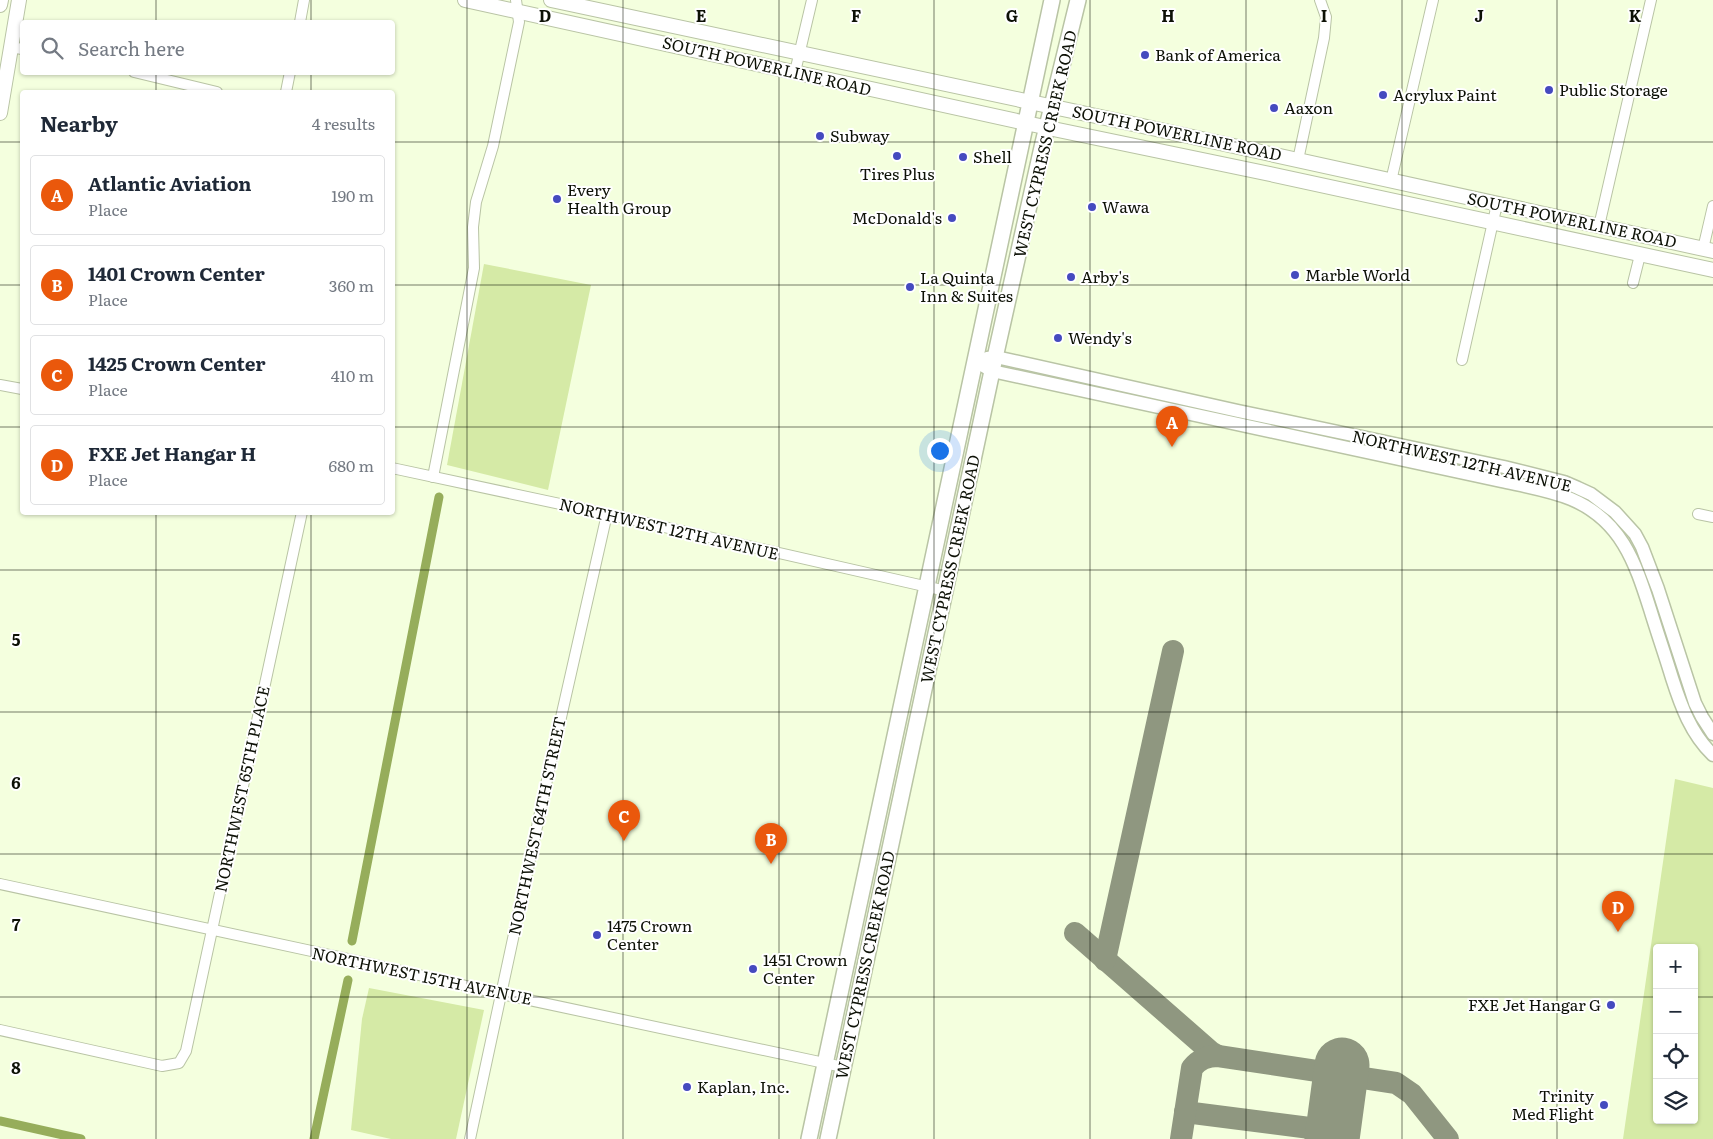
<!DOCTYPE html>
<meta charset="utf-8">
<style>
:root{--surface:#fff;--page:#f6f6f7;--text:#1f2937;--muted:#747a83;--line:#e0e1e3;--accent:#ea580c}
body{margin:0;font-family:Literata,serif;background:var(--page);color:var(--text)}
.controls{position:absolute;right:15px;bottom:15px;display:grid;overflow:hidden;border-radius:5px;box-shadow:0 1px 4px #0004}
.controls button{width:45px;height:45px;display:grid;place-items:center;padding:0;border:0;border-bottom:1px solid var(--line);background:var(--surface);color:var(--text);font:25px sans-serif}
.you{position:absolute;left:939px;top:450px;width:18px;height:18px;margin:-12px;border:4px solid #fff;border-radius:50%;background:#1a73e8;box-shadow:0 0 0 8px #1a73e833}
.badge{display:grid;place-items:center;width:32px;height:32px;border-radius:50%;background:var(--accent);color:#fff;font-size:16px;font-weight:700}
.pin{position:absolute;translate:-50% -41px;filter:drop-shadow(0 1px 2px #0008)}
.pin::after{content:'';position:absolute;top:26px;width:18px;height:15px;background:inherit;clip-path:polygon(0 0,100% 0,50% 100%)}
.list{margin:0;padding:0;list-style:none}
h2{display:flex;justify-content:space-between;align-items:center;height:65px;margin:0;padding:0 20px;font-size:21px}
h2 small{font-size:16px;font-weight:400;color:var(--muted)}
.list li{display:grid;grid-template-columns:32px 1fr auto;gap:15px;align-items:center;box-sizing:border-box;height:80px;margin:0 10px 10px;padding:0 10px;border:1px solid var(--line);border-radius:5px}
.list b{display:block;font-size:19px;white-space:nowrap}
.list p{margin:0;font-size:16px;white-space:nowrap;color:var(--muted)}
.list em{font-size:16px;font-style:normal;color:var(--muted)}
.icon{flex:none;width:28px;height:28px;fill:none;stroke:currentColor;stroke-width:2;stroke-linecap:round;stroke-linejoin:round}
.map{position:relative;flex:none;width:1713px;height:1139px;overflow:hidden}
.search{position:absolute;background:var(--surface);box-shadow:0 1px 4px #0004;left:20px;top:20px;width:375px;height:55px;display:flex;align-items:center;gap:12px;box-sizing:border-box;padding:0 18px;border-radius:5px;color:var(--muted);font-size:19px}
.panel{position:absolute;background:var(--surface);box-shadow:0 1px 4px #0004;left:20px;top:90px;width:375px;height:425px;border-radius:5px}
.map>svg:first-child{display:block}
</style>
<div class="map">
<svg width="1713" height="1139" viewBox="0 0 1713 1139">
<rect width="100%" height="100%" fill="#f4ffde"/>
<g fill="#d5eaa6" fill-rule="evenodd">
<polygon points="484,264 591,285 548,490 447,465"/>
<path d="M1675,779L1713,788V1139H1623ZM1657,948H1694V1120H1657Z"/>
<polygon points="369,988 484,1010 456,1139 391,1139 351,1130 362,1019"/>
</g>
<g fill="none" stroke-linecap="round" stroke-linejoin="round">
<g stroke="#96ad5b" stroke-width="9">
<polyline points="352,941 439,497"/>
<polyline points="0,1121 81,1139"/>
<polyline points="314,1139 348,980"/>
</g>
<g stroke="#8f9780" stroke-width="22">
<polyline points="1075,933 1211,1052 1218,1056"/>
<polyline points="1105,960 1173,651"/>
<polyline points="1185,1112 1333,1131"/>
<path d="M1181,1139L1192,1068C1199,1059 1207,1056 1218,1056L1396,1083L1412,1094L1448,1139"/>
</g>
<polyline stroke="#8f9780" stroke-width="55" points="1332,1139 1342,1065"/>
<defs>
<g id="minor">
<polyline points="300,22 304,0"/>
<polyline points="11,47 22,49"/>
<polyline points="134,72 217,92"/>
<polyline points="795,72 812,0"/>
<polyline points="286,92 290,72"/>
<polyline points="1298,160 1324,38 1326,17 1320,0"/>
<polyline points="1391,181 1433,0"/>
<polyline points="1599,226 1651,0"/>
<polyline points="1703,249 1713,206"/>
<polyline points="1633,283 1640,255"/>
<polyline points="1462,360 1497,204"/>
<polyline points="0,385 22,389"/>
<polyline points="392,468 607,514 946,591"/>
<polyline points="433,477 474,268 473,227 476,202 493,146 519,22 516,0"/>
<polyline points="1698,514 1713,517"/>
<polyline points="0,884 367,963 501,994 843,1067"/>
<polyline points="0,1030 162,1066 179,1063 186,1051 302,512"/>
<polyline points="470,1139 550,766 607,514"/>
</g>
<g id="tertiary">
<polyline points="987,358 996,357 1238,411 1504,467 1564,482 1578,488 1591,494 1615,512 1635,534 1642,547 1658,589 1695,703 1702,717 1713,734"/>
<path d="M975,361L992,371L1501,481C1524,486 1549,490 1571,499C1621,520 1635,562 1650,609C1657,632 1665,655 1672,678C1681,706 1691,734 1713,755"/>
</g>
<g id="secondary">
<polyline points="465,0 1058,130 1270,174 1713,270"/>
<polyline points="551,0 1124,122 1713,251"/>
<polyline points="0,5 1,0"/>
<polyline points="0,113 19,0"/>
</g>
<g id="primary">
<polyline points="809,1139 1052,0"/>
<polyline points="828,1139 992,371 1043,143 1078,0"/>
</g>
</defs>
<use href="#minor" stroke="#b9c4a5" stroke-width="12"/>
<use href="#tertiary" stroke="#b9c4a5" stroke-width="15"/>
<use href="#secondary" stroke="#b9c4a5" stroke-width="16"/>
<use href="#primary" stroke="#b9c4a5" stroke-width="18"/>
<use href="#minor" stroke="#fff" stroke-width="10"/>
<use href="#tertiary" stroke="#fff" stroke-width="12"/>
<use href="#secondary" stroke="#fff" stroke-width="14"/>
<use href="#primary" stroke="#fff" stroke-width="15"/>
</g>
<path fill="none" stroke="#0d1106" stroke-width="1" stroke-opacity="0.55" d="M156,0V22M311,0V22M467,0V1139M623,0V1139M779,0V1139M934,0V1139M1090,0V1139M1246,0V1139M1402,0V1139M1557,0V1139M156,72V92M311,72V92M0,142H22M392,142H1713M0,285H22M392,285H1713M0,427H22M392,427H1713M156,512V1139M311,512V1139M0,570H1713M0,712H1713M0,854H1713M0,997H1657M1694,997H1713"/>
<g fill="#454abf" stroke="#fff" stroke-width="2">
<circle cx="1145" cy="55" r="5"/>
<circle cx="1549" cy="90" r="5"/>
<circle cx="1383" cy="95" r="5"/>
<circle cx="1274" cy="108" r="5"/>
<circle cx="820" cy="136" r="5"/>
<circle cx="897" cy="156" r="5"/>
<circle cx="963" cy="157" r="5"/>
<circle cx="557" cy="199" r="5"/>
<circle cx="1092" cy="207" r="5"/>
<circle cx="952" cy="218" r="5"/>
<circle cx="1295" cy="275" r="5"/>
<circle cx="1071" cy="277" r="5"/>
<circle cx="910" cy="287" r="5"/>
<circle cx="1058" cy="338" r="5"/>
<circle cx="597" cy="935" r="5"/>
<circle cx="753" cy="969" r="5"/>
<circle cx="1611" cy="1005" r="5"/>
<circle cx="687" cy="1087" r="5"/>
<circle cx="1604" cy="1105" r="5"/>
</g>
<g text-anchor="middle" stroke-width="4" stroke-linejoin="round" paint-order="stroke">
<g font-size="16" fill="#0d1106" stroke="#fff" text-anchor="start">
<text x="1155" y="61">Bank of America</text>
<text x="1559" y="96">Public Storage</text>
<text x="1393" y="101">Acrylux Paint</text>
<text x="1284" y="114">Aaxon</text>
<text x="830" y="142">Subway</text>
<text x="973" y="163">Shell</text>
<text x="897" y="180" text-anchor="middle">Tires Plus</text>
<text x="567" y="196">Every<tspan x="567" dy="18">Health Group</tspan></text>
<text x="1102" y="213">Wawa</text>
<text x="942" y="224" text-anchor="end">McDonald's</text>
<text x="1305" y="281">Marble World</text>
<text x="1081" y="283">Arby's</text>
<text x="920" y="284">La Quinta<tspan x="920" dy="18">Inn &amp; Suites</tspan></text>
<text x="1068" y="344">Wendy's</text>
<text x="607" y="932">1475 Crown<tspan x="607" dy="18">Center</tspan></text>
<text x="763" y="966">1451 Crown<tspan x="763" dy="18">Center</tspan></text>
<text x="1601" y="1011" text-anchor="end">FXE Jet Hangar G</text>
<text x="697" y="1093">Kaplan, Inc.</text>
<text x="1594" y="1102" text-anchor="end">Trinity<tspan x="1594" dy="18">Med Flight</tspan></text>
</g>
<g font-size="16" fill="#0d1106" stroke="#fff">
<text transform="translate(767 66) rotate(13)" y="6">SOUTH POWERLINE ROAD</text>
<text transform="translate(1177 133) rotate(12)" y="6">SOUTH POWERLINE ROAD</text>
<text transform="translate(1045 144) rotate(-77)" y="6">WEST CYPRESS CREEK ROAD</text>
<text transform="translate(1572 220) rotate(12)" y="6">SOUTH POWERLINE ROAD</text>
<text transform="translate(1462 461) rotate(13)" y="6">NORTHWEST 12TH AVENUE</text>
<text transform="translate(669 529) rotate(13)" y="6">NORTHWEST 12TH AVENUE</text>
<text transform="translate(950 569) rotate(-78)" y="6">WEST CYPRESS CREEK ROAD</text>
<text transform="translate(242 789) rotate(-78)" y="6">NORTHWEST 65TH PLACE</text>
<text transform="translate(537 826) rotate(-78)" y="6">NORTHWEST 64TH STREET</text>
<text transform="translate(865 965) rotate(-78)" y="6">WEST CYPRESS CREEK ROAD</text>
<text transform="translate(422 976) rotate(12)" y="6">NORTHWEST 15TH AVENUE</text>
</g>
</g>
<g font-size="16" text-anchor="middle" font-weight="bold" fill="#0d1106" stroke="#fff" stroke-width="4" stroke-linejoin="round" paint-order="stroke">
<text x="545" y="22">D</text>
<text x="701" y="22">E</text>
<text x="856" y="22">F</text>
<text x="1012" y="22">G</text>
<text x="1168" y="22">H</text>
<text x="1324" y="22">I</text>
<text x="1479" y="22">J</text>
<text x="1635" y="22">K</text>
<text x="16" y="646">5</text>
<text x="16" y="789">6</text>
<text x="16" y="931">7</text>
<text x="16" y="1074">8</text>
</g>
</svg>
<div class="controls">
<button>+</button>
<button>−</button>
<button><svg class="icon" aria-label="locate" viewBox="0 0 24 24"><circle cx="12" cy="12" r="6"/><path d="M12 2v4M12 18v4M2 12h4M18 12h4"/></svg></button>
<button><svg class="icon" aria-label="layers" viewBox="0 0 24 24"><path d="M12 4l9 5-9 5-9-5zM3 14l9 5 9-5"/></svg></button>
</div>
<div class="you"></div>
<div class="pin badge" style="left:1172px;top:447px">A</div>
<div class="pin badge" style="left:771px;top:864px">B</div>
<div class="pin badge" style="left:624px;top:841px">C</div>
<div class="pin badge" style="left:1618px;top:932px">D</div>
<div class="search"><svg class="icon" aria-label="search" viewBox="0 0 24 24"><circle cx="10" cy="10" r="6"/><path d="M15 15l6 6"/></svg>Search here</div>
<section class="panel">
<h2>Nearby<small>4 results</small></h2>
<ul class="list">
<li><span class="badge">A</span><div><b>Atlantic Aviation</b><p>Place</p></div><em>190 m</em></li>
<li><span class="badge">B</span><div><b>1401 Crown Center</b><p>Place</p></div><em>360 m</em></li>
<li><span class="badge">C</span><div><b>1425 Crown Center</b><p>Place</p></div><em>410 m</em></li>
<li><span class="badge">D</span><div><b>FXE Jet Hangar H</b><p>Place</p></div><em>680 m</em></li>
</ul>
</section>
</div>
